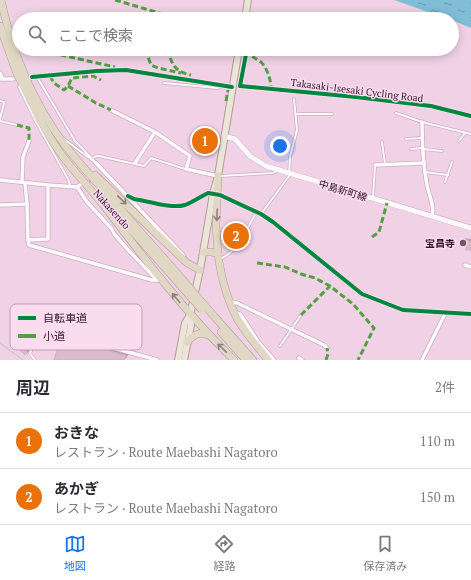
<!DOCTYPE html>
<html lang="ja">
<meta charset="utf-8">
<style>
:root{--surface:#fff;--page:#f7f7f7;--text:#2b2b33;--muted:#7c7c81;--line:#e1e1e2;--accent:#1a73e8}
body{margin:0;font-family:"PT Serif","Noto Sans JP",serif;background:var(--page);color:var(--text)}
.you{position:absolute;left:280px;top:146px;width:14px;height:14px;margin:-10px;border:3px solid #fff;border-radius:50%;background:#1a73e8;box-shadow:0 0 0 6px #1a73e833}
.badge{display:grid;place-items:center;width:26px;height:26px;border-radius:50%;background:var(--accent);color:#fff;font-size:13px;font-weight:700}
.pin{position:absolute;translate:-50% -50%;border:2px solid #fff;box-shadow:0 1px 4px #0006}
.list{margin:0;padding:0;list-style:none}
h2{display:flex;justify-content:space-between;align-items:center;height:52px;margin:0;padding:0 16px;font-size:17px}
h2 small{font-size:13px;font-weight:400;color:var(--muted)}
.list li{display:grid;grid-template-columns:26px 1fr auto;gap:12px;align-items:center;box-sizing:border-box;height:56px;padding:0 16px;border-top:1px solid var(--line)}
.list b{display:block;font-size:15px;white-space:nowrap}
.list p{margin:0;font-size:13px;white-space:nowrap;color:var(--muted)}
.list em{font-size:13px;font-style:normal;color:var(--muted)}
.icon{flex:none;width:22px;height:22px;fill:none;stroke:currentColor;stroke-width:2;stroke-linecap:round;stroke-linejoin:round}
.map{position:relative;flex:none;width:471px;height:360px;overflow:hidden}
.search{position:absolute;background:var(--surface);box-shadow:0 2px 10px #0003;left:12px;right:12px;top:12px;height:44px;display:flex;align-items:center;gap:10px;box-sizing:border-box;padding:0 14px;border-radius:22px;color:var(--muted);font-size:15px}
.sheet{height:164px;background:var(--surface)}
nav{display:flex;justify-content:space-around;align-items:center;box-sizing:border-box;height:56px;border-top:1px solid var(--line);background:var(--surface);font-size:11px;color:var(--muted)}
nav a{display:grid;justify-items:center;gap:2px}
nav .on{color:var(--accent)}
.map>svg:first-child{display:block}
</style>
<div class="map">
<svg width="471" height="360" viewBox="0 0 471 360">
<defs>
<pattern id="water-ripples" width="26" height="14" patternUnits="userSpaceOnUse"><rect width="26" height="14" fill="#80bdd7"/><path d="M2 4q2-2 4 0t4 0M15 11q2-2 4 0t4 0" fill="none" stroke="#6998ae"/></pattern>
<filter id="shadow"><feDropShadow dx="2" dy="-2" stdDeviation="0" flood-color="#0004"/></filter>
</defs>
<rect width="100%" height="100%" fill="#f1d1e6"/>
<polygon fill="url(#water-ripples)" points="394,0 471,0 471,28 452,20 452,19 448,19"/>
<g fill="#dabbca" stroke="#d0b2c1" filter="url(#shadow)">
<polygon points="212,132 214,147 207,148 206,147 200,148 199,146 197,147 196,136"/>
<polygon points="237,230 239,231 238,233 241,236 235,243 232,240 232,235"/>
<polygon points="462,241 466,241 465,246 461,246"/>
<polygon points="467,241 471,242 471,250 466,250"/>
<polygon points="53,334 126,356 124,360 54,360 58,347 50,344"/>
<polygon points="13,339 27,352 25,355 11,342"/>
</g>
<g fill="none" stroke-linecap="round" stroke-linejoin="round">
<polyline stroke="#caabc0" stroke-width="3.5" stroke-dasharray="3.5 2" stroke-linecap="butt" points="84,183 102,176"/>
<defs>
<g id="lane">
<polyline points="37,77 75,141 96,163"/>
<polyline points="164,83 217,88 224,86"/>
<polyline points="20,85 19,87 36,122 68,179 70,186"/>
<polyline points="0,101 4,102 4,103 0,119"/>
<polyline points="396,113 422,122 471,134"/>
<polyline points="296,114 332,114"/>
<polyline points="0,121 17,125"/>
<polyline points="64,139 96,163"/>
<polyline points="406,139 421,138"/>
<polyline points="459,141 465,133"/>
<polyline points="382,142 385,164"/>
<polyline points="411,149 422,148"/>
<polyline points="423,149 442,151"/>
<polyline points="93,158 96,156 99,156 144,166 151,158 185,169"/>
<polyline points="425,172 448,175"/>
<polyline points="220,176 273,173 276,171"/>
<polyline points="445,182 452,162"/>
<polyline points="373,197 375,166"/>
<polyline points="261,214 289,176 290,157 297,130 294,99"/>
<path d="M220,259C239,251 247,228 257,211"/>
<polyline points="280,346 301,315"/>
<polyline points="35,360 30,354 36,334 41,329 49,330"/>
</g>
<g id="street">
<polyline points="0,73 3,79"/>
<polyline points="32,77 97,71 126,70 232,87"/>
<polyline points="0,79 13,79"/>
<polyline points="111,110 155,132 190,156 186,169 218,176"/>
<path d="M422,122C422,143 423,165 427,185C429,195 435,207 432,216"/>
<polyline points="96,163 183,255"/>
<polyline points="135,163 155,132"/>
<polyline points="375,165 424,163"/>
<polyline points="0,180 48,185 77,187 80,185"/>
<polyline points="22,182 23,157 29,141"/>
<polyline points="25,183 27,204 28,240 29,245 152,280 161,280"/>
<polyline points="77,187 87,202 111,228 115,235 129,251 157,280"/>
<path d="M128,196L134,199C148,201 171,209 185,205C193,202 200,197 208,193L220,195L261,214L273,222L362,294L403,310L471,314"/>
<polyline points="0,205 27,204"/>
<polyline points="28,240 48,239 48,185"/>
<polyline points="465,265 471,267"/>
<polyline points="230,302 237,303 324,345 327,348"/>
<polyline points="235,312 240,314 259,343 274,360"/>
<polyline points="49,330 157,360"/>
<polyline points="299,358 302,360"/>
<polyline points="422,360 446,312"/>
</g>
<polyline id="secondary" points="224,136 235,139 250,156 266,166 471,228"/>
<g id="primary">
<polyline points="245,19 248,0"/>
<polyline points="178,360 185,323 190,315"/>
<polyline points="184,360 191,325 190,315 200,270 213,194 218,176 239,49"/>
</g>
<g id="highway">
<path d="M1,0C12,51 32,101 64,144C79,163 95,181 112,199C133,224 155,248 176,272"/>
<polyline points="0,26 17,74 36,110"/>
<path d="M33,106C43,126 54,146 68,163C80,178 93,192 105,207C146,261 186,313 234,360"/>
<polyline points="95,175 187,263 200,270"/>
<polyline points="109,205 174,278"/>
<path d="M203,252H211L218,254C221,277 227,300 238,320C246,334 258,347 268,360"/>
<polyline points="218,254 216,226 218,176"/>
<polyline points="213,315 253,360"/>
<polyline points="221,332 246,360"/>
<path d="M187,342C194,335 199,331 208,335"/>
</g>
</defs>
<use href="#lane" stroke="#cbafc2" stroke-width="3.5"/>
<use href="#street" stroke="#cbafc2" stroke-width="5"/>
<use href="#secondary" stroke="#cbafc2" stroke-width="6"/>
<use href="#primary" stroke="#b29e91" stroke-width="8"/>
<use href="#highway" stroke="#b29e91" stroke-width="8"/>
<use href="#lane" stroke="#fdf8fb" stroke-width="2"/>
<use href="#street" stroke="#fdf8fb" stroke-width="3.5"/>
<use href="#secondary" stroke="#fdf8fb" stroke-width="5"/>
<use href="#primary" stroke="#ebe5da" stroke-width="6"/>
<use href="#highway" stroke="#e0d8c4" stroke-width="7"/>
<polyline stroke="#d2c9cf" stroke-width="1.5" points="0,343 23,360"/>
<defs>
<g id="highway-bridge">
<polyline points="176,272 213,315"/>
<polyline points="174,278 202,310"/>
</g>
</defs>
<use href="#highway-bridge" stroke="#b29e91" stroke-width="8" stroke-linecap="butt"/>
<use href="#highway-bridge" stroke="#e0d8c4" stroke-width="7"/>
<g stroke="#52a042" stroke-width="3" stroke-dasharray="6 3" stroke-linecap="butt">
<polyline points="115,0 180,19"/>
<polyline points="34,49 115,67"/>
<polyline points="147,49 148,57 151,65 158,68 181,73"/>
<path d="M168,49C171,64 175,72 191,75"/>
<path d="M246,50C250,56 255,58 261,62C267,68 271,80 271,88"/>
<polyline points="50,76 54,83 64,90 68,86 72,78 93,76 101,80"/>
<polyline points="68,86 96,103 111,110"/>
<polyline points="226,101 228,90"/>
<polyline points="17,125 29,128 29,141"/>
<polyline points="372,237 379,232 387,203"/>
<polyline points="257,263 285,267 301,274 315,278 330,286 353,304 374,328 358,360"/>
<polyline points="301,315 330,286"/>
<polyline points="326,360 328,354 327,348"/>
</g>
<defs>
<g id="cycleway">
<polyline points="247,49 240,86 356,97 431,106 471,116"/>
<polyline points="32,77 97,71 126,70 232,87"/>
<path d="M128,196L134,199C148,201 171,209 185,205C193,202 200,197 208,193L220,195L261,214L273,222L362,294L403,310L471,314"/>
</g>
</defs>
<use href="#cycleway" stroke="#fadcef" stroke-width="6"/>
<use href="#cycleway" stroke="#00873e" stroke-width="4"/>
</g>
<defs><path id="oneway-shaft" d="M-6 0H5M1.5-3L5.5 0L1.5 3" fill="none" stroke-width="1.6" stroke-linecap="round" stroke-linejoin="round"/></defs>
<g stroke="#90807d">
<use href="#oneway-shaft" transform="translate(122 200) rotate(44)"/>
<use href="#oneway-shaft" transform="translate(217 215) rotate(93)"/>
<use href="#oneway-shaft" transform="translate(176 298) rotate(-130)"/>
<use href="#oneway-shaft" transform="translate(222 348) rotate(-136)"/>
</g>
<circle fill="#73566a" stroke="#fadcef" stroke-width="1.5" cx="463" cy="243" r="4"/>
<g text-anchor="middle" stroke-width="3" stroke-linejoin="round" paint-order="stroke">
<g font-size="10" fill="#2f1427" stroke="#fadcef">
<text transform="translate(357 90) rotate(7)" y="4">Takasaki-Isesaki Cycling Road</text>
<text transform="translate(343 190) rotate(17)" y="4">中島新町線</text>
<text transform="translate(112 209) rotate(48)" y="4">Nakasendo</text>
</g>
<g font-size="10" font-weight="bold" fill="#2f1427" stroke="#fadcef" text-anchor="end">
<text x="455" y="247">宝昌寺</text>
</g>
</g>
<rect x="10" y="304" width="132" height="46" rx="6" fill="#fadcef" stroke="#bda0b3" stroke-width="1"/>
<rect x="18" y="316" width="18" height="4" fill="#00873e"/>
<rect x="18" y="334" width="18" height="4" fill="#52a042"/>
<g font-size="11" fill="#2f1427">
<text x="43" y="322">自転車道</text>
<text x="43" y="340">小道</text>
</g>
</svg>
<div class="you"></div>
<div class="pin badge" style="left:205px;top:141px;background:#e8710a">1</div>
<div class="pin badge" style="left:236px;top:236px;background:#e8710a">2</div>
<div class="search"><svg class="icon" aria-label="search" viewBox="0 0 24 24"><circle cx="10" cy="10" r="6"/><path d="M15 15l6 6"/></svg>ここで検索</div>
</div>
<section class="sheet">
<h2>周辺<small>2件</small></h2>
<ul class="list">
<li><span class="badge" style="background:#e8710a">1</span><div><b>おきな</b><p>レストラン · Route Maebashi Nagatoro</p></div><em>110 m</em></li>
<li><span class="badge" style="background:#e8710a">2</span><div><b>あかぎ</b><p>レストラン · Route Maebashi Nagatoro</p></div><em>150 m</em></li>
</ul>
</section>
<nav>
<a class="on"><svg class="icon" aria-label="map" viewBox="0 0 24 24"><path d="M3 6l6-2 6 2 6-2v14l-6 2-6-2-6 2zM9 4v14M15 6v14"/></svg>地図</a>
<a><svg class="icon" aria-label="directions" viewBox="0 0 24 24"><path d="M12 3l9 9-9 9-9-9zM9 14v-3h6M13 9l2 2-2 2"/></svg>経路</a>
<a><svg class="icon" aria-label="saved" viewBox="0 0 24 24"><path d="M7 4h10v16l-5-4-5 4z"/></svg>保存済み</a>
</nav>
